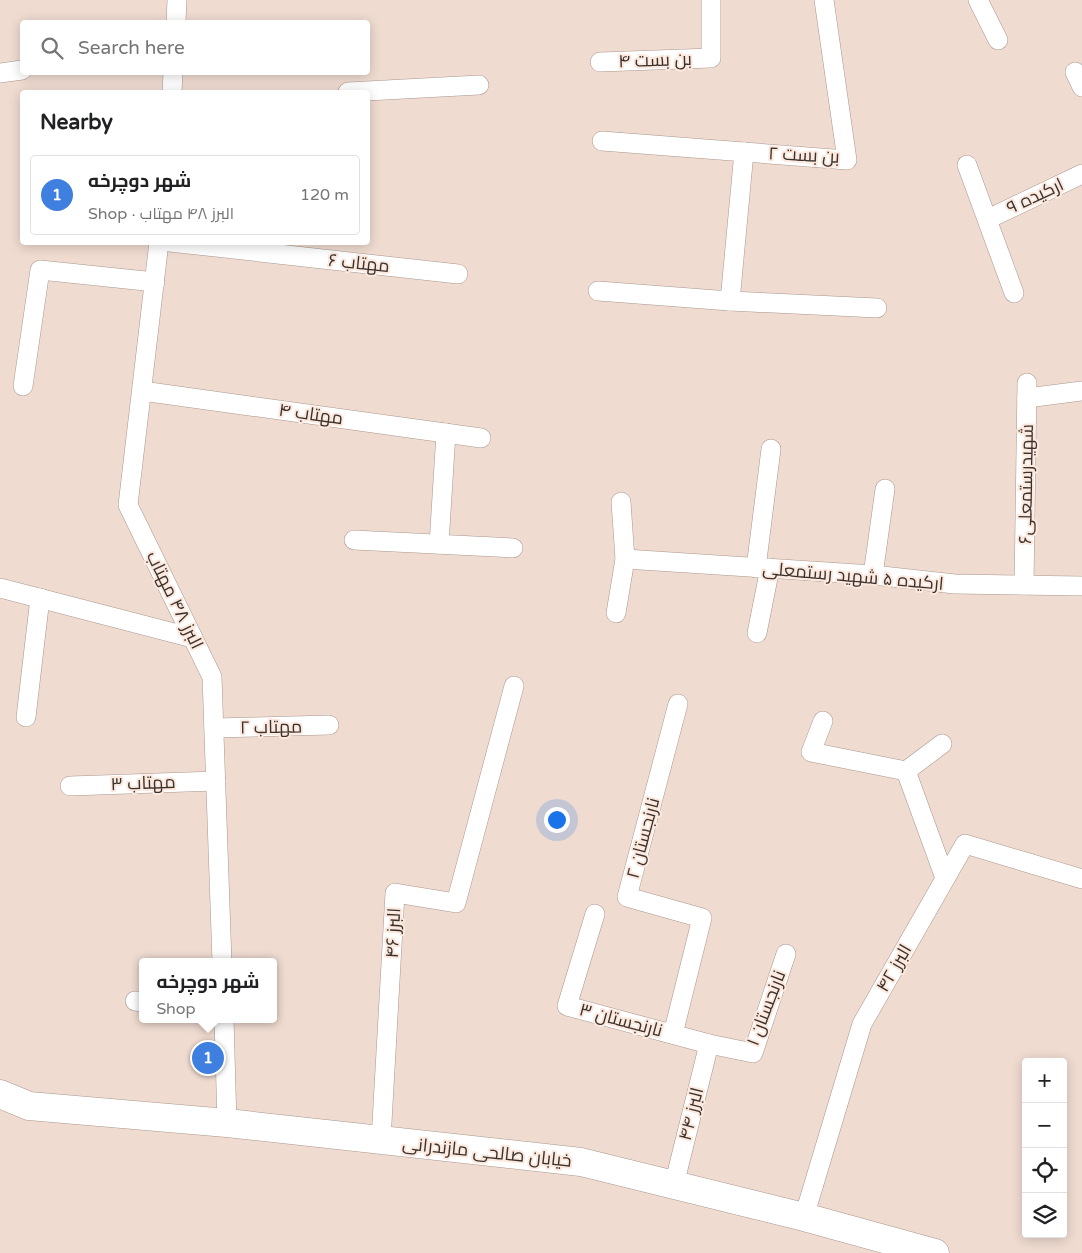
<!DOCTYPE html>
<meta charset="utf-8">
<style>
:root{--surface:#fff;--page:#f2f2f2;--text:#202124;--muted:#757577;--line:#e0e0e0;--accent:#884d04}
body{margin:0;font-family:"Varela Round",Cairo,sans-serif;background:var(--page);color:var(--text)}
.controls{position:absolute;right:15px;bottom:15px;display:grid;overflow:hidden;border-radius:5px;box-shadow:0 2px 12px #0003}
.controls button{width:45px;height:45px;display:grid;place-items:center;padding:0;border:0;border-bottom:1px solid var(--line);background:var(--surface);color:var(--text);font:25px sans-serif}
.you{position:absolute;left:556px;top:819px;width:18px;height:18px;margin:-12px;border:4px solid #fff;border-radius:50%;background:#1a73e8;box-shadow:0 0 0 8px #1a73e833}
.badge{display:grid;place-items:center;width:32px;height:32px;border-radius:50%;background:var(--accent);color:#fff;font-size:16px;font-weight:700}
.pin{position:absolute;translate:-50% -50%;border:2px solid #fff;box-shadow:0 1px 5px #0006}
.popup{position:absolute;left:139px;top:958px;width:138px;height:65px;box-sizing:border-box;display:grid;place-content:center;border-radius:5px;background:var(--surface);filter:drop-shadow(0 1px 4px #0005);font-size:16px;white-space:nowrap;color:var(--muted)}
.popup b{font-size:19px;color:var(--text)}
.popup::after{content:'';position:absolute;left:50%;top:100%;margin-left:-10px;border:10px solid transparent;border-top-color:var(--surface)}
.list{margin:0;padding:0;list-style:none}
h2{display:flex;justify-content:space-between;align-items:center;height:65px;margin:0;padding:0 20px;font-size:21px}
h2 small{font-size:16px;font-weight:400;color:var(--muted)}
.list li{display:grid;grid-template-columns:32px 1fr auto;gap:15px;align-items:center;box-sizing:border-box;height:80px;margin:0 10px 10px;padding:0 10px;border:1px solid var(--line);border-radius:5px}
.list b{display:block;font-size:19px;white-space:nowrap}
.list p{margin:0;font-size:16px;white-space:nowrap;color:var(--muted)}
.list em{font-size:16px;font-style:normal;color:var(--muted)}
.icon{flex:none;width:28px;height:28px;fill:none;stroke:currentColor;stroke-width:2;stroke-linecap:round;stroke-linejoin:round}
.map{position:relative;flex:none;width:1082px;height:1253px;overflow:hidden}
.search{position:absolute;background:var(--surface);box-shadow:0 2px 12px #0003;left:20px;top:20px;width:350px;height:55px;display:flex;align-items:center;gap:12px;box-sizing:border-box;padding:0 18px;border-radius:5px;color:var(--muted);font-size:19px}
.panel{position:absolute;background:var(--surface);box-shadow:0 2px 12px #0003;left:20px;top:90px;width:350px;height:155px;border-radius:5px}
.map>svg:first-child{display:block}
</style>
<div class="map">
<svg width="1082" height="1253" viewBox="0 0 1082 1253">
<rect width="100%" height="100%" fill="#efdbd0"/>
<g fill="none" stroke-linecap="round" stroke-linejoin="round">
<defs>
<g id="street">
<polyline points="978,0 998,40"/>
<polyline points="176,22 177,0"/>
<polyline points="600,62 711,58 711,0"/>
<polyline points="1075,72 1082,87"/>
<polyline points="0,73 22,70"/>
<polyline points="172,92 173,72"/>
<polyline points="348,92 479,85"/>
<polyline points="602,141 847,160 824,0"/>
<polyline points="967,165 1014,293"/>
<polyline points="988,219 1082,174"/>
<polyline points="159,242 128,505 212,677 222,962"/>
<polyline points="170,242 458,274"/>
<polyline points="598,291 730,301 744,152"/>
<polyline points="730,301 877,308"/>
<polyline points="23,386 40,270 155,282"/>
<polyline points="142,391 481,438"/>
<polyline points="1027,398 1082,391"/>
<polyline points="354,540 513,548"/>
<polyline points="439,544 446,433"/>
<polyline points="625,559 873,575 955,584 1082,586"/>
<polyline points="756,568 771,449"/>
<polyline points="873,575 885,489"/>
<polyline points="1024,585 1027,383"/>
<polyline points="0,588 193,638"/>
<polyline points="616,613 625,559 621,502"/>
<polyline points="757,633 770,568"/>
<polyline points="26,717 40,598"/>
<polyline points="823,721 811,752 906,771 945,878"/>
<polyline points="214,728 329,725"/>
<polyline points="906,771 942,744"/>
<polyline points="70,786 216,781"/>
<polyline points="595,914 567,1006 709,1044 753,1053 786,954"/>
<polyline points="135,1001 143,1002"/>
<polyline points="224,1019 227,1123"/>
<polyline points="673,1034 702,918 627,897 678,704"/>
<polyline points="381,1140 395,893 456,903 514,686"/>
<polyline points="674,1185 709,1044"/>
<polyline points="804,1217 862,1024 965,844 1082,879"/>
</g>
<polyline id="primary" points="0,1094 29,1106 227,1123 581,1162 804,1217 935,1253"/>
</defs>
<use href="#street" stroke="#aa978d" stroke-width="20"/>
<use href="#primary" stroke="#aa978d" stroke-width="29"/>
<use href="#street" stroke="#fff" stroke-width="19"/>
<use href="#primary" stroke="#fff" stroke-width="28"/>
</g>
<g text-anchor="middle" stroke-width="4" stroke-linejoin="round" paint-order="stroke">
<g font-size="18" fill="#38312d" stroke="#fce8dd">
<text transform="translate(655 60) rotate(-2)" y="6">بن بست ۴</text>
<text transform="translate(804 155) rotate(3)" y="6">بن بست ۲</text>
<text transform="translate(1035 196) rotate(-25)" y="6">ارکیده ۹</text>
<text transform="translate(359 263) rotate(6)" y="6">مهتاب ۶</text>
<text transform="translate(311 414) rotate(8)" y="6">مهتاب ۴</text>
<text transform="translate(1026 484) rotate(-89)" y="6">شهیدرستمعلی۶</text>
<text transform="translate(853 576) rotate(5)" y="6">ارکیده ۵ شهید رستمعلی</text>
<text transform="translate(175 600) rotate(64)" y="6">البرز ۴۸ مهتاب</text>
<text transform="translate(271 727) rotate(-1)" y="6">مهتاب ۲</text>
<text transform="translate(143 783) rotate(-2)" y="6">مهتاب ۳</text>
<text transform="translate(643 838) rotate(-75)" y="6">نارنجستان ۲</text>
<text transform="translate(393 933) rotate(-87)" y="6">البرز ۴۶</text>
<text transform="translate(894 968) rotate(-60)" y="6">البرز ۴۲</text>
<text transform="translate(766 1008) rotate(-69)" y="6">نارنجستان ۱</text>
<text transform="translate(621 1020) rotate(15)" y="6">نارنجستان ۳</text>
<text transform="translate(691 1114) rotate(-76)" y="6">البرز ۴۴</text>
<text transform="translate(487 1152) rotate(6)" y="6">خیابان صالحی مازندرانی</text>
</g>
</g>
</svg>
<div class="controls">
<button>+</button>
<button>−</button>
<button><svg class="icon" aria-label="locate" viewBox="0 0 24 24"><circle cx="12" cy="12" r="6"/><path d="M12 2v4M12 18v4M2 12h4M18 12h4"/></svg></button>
<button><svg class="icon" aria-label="layers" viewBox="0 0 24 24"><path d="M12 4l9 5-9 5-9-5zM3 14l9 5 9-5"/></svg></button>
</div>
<div class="you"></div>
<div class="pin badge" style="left:208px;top:1058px;background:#3f7fe0">1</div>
<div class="popup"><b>شهر دوچرخه</b>Shop</div>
<div class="search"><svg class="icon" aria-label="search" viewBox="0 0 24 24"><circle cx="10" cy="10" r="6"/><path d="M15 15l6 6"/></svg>Search here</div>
<section class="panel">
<h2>Nearby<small></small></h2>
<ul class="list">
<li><span class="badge" style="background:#3f7fe0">1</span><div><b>شهر دوچرخه</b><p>Shop · البرز ۴۸ مهتاب</p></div><em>120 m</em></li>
</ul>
</section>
</div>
